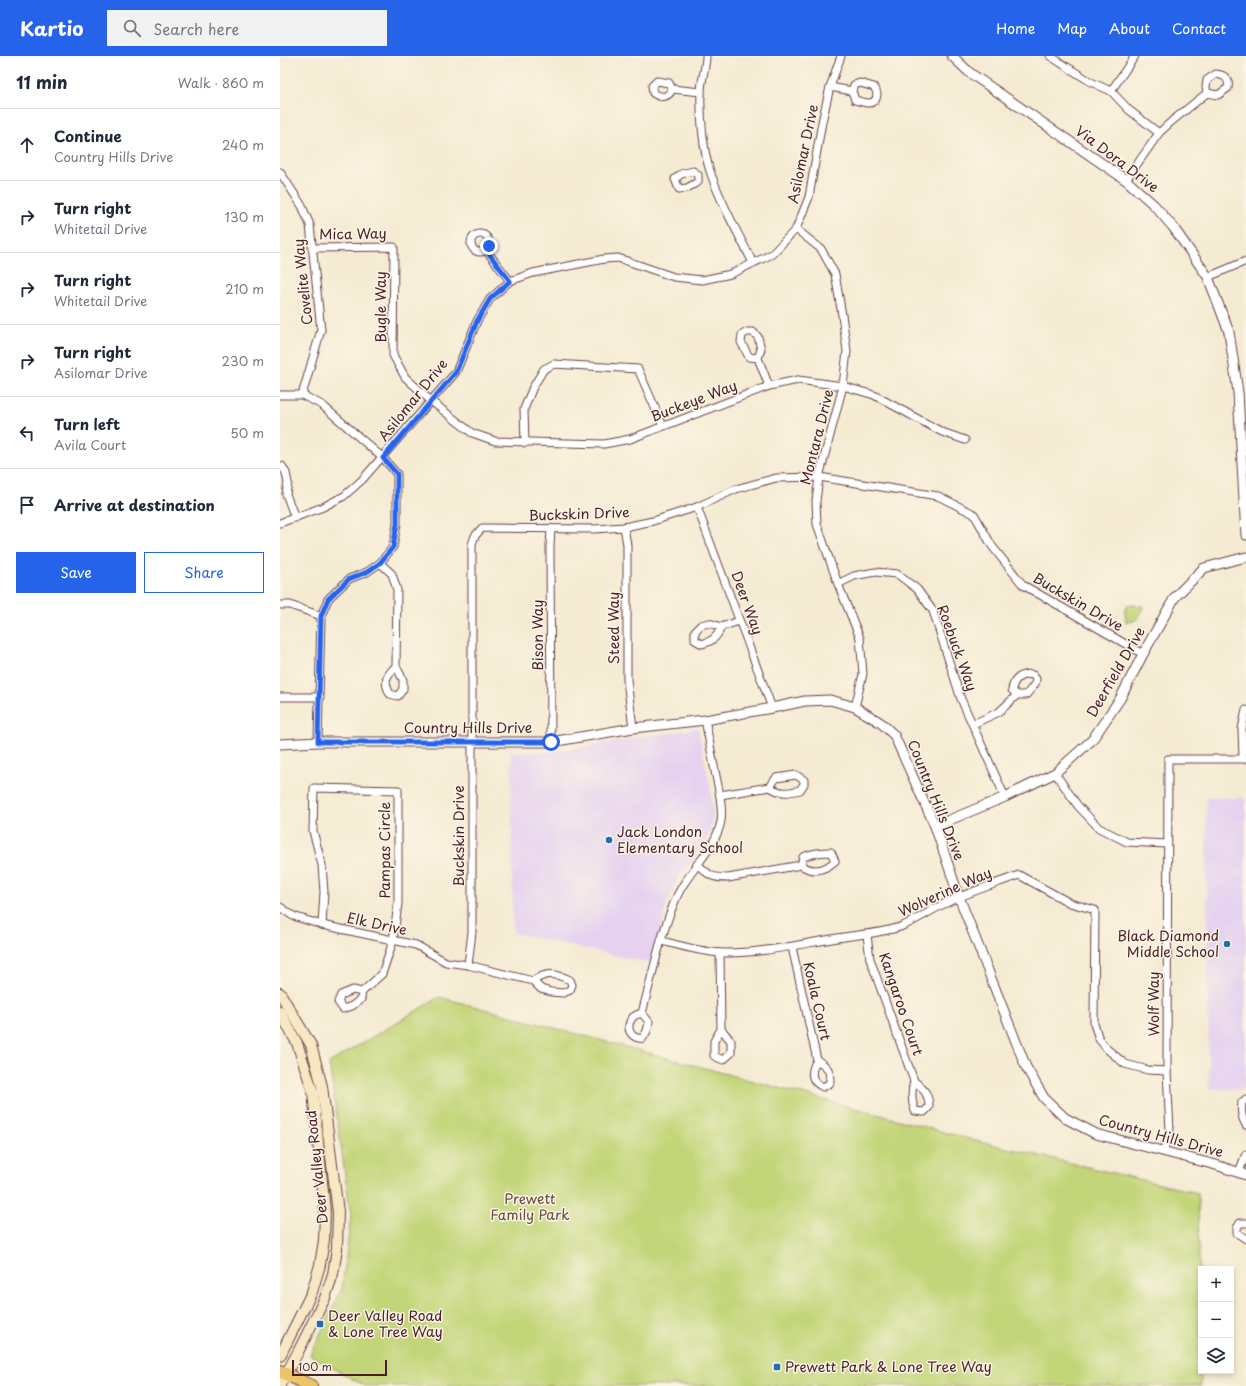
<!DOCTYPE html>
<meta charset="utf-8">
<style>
:root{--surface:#fff;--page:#f2f2f3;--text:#1f2937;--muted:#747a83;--line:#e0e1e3;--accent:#2563eb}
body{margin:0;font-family:"Playpen Sans",sans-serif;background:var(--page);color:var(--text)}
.controls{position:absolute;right:12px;bottom:12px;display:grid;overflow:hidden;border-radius:0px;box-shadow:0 2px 6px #0003}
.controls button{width:36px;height:36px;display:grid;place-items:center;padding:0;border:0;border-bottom:1px solid var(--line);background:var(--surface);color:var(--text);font:20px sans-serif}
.scale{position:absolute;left:12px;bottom:10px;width:95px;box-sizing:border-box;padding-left:4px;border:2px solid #4a1f2b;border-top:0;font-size:11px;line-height:14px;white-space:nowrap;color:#4a1f2b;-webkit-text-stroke:3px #fcf5e5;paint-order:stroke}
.stop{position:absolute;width:12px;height:12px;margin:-9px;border:3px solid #2563eb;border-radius:50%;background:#fff}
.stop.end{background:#2563eb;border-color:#fff;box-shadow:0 1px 4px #0008}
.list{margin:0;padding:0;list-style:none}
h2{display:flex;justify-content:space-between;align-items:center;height:52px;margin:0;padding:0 16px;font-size:17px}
h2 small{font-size:13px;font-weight:400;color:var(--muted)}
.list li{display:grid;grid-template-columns:26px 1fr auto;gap:12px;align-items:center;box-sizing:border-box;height:72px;padding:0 16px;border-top:1px solid var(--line)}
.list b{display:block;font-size:15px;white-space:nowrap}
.list p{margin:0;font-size:13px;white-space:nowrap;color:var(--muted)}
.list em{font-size:13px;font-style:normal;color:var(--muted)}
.actions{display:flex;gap:8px;padding:12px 16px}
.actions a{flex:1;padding:9px 0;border:1px solid var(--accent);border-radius:0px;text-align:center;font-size:14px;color:var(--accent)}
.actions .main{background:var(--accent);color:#fff}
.icon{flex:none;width:22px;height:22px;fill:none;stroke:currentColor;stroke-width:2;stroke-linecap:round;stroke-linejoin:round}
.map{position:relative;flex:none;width:966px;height:1330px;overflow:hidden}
header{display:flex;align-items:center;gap:24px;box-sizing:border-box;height:56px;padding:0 20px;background:var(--accent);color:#fff}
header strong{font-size:19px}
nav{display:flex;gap:22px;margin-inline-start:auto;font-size:14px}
.search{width:280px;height:36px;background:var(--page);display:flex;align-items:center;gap:10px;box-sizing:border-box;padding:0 14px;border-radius:0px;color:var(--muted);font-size:15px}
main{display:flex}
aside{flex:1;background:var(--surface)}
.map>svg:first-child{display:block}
</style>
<header>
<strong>Kartio</strong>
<div class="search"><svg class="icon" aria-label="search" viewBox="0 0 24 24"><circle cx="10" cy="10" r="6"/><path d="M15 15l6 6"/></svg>Search here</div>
<nav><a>Home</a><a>Map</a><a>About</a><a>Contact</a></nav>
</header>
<main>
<aside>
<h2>11 min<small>Walk · 860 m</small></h2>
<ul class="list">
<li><svg class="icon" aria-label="ahead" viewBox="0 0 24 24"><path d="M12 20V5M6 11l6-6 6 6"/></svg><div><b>Continue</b><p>Country Hills Drive</p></div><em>240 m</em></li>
<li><svg class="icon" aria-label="right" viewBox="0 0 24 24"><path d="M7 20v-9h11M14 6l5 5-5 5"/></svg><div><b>Turn right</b><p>Whitetail Drive</p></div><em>130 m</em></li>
<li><svg class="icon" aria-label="right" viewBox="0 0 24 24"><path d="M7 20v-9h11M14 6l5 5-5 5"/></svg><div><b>Turn right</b><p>Whitetail Drive</p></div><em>210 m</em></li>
<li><svg class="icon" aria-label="right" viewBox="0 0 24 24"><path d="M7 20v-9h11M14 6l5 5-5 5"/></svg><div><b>Turn right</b><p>Asilomar Drive</p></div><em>230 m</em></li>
<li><svg class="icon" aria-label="left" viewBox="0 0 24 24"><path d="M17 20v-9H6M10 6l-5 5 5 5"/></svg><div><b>Turn left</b><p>Avila Court</p></div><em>50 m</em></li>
<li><svg class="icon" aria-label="arrive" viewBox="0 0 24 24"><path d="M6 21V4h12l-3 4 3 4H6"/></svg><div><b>Arrive at destination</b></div></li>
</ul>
<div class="actions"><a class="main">Save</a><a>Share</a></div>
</aside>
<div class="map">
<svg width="966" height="1330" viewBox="0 0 966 1330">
<rect width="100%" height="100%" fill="#fcf5e5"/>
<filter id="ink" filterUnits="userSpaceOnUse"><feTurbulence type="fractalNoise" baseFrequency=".025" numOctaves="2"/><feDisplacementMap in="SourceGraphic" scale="8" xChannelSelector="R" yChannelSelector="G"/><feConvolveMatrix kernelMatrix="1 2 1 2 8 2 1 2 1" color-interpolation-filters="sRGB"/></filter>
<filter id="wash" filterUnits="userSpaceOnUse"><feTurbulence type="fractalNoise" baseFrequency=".012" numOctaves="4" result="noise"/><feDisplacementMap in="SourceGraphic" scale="16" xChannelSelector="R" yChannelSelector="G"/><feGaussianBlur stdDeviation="0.9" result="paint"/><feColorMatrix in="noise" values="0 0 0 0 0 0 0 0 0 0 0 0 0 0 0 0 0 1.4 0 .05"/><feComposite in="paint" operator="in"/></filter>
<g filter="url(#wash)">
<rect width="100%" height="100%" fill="#f5ebd3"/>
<g fill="#e6d2f0">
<polygon points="418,672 431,734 433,760 430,777 421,792 397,824 386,850 374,908 233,877 231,697 271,696"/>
<polygon points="926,742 966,742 966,1033 929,1033"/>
</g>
<g fill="#c2d578" stroke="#867a52">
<path d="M854,549L863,550C862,559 856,567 846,566L845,554L847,550Z"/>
<polygon points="159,941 701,1086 918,1137 921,1330 85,1330 30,1299 62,1233 71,1160 49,1007"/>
</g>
</g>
<g filter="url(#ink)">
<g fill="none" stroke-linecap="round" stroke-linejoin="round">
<defs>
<g id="minor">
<path d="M426,0C426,12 421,24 421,36C420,58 423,95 430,115C441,148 458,177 473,207"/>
<polyline points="770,0 811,26 831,35 849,54 879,77"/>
<path d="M936,18C945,19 950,23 948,32L938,39L927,37L926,31L927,24Z"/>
<path d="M377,25L389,27L392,33C389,42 380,42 373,37L372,30Z"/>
<path d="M580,27L594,31C598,36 599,46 589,47C585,47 579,45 575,44L572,35L574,29Z"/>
<polyline points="550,31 572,35"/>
<polyline points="392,33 421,36"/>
<polyline points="831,35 855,0"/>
<polygon points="413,115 418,119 418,126 407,132 399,133 395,123 401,118"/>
<polyline points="0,116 22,150 30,169 41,274 22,339"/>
<polyline points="846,124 879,77 892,65 927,37"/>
<polyline points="516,173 541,193 555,218 562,259 567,295 563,330 539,421 536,445 537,468 558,528 580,582 583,618 575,651"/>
<circle cx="200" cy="187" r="9"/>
<polyline points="32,192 114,191 113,299 125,321 151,345 192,377 215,385 324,388 350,383 489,330 518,324 563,330 594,339 662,376 685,384"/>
<polyline points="206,194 230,225"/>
<polyline points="928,221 966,205"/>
<polyline points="478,302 469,301 461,286 462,279 467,276 473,276 478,281 481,293 478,302 489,330"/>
<polyline points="0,339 22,339 42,349 103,402 117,418 117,468 113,491 100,507 87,516 69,523 48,543 41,560 38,686"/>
<polyline points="245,387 244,353 253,331 264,313 274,308 358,313 383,370"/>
<polyline points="0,410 2,410 6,417 8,427 6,438 15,462"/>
<polyline points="417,451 492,652"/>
<polyline points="0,467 43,451 64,440 82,424 176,316 197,265 210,243 230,225 253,217 324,203 338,202 394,221 422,224 451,218 492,198 516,173 529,141 542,66 550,31 561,0"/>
<polyline points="344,471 347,489 347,624 353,672"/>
<path d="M100,507L112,518L117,534L116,610L123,624V633L118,640L110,638C103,625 106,620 116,610"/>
<polyline points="558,528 574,520 595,516 617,518 637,533 653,555 681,643 725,741"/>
<polyline points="0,549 10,549 41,560"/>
<path d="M441,571C437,582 432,585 422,588L415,584V575L421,569L429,567L441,571L459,565"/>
<polyline points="0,641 40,641"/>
<path d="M693,668L719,656L737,639H746L755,628L756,623L753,619C743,616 733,623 732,634L737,639"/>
<polyline points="271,686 270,490 271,473"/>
<polyline points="963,702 962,673 966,654"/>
<polyline points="775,717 798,750 819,772 847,786 887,788"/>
<path d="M440,739L490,731C500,738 508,737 520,734L524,728V724L516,719L496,722L490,731"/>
<path d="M417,808C429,819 431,822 448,822L521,809C532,817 544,815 555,805L551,796C541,796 532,797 523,801L521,809"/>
<path d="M0,851L13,860L42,869L136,889L166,906L188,909L253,925L261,933L271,936L283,937L290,934L292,929L290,924C275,917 266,916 253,925"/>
<polyline points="42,869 44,836 42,809 33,775 34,732 118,734 118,848 113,885 102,918 82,936 81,943 72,950 63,953 58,946 61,939 73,934 82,936"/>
<path d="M587,879L590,903L634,1025C631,1036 631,1044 635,1055L644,1056L649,1051C649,1038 643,1032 634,1025"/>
<path d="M382,885C401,890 421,896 441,897C483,898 523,887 564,881C583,878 602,877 620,871C634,866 651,854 666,847C689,836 715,828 739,819L790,847L815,854L814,968L819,983L827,993L845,1008L868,1014L887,1015"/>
<path d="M512,891L537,1004C530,1016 530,1025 543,1031L550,1027C550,1013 548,1011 537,1004"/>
<polyline points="440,897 441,973 434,985 434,1000 443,1004 451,997 451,985 441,973"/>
<polyline points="188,909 192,876 192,488 195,480 202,472 314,473 344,471 373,465 417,451 456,433 496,422 539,421 658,440 694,458 712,490 743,529 863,598"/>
<path d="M362,957L369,966L367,975L363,982C351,984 344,971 353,961C355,959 359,958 362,957C373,917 381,875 398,838C410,813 436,793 441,765C443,751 439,734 436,720C432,701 429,682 425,664"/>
<path d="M966,1043L962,1046C961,1055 961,1061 966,1069"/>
<polyline points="883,1096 890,1075 887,1015 888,703 966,703"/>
<polyline points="959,1116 966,1098"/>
<polyline points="966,1167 960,1167 957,1172 957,1177 966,1183"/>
</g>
<g id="tertiary">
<polyline points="672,0 690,17 846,124 874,149 893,171 928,221 949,276 958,336 966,479"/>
<polyline points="0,688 38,686 271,686 353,672 425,664 492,652 525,645 550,644 575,651 601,667 614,679 655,770 679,841 746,1011 764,1042 785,1062 816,1078 936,1109 966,1119"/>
<polyline points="655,770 725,741 775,717 812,684 840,643 863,598 895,541 924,512 966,501"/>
</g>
<g id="secondary">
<polyline points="0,937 31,989 42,1030 58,1156 57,1193 53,1218 45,1242 18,1296 0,1329"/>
<polyline points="0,956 17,987 33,1036 45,1155 44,1184 40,1209 32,1236 0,1300"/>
</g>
<polyline id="primary" points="0,1315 31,1330"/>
</defs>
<use href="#minor" stroke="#643e44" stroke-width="9"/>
<use href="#tertiary" stroke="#643e44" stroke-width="11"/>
<use href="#secondary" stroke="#643e44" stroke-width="12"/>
<use href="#primary" stroke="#643e44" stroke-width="14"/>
<use href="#minor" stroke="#fff" stroke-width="7"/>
<use href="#tertiary" stroke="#fff" stroke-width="9"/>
<use href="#secondary" stroke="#f7e8c3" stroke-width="10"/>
<use href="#primary" stroke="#eac669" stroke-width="12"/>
</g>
</g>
<g fill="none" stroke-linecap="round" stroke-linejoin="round" filter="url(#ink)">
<polyline stroke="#2563eb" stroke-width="5" points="209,190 206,194 230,225 210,243 197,265 176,316 103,402 117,418 117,468 113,491 100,507 87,516 69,523 48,543 41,560 38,686 271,686"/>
</g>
<g fill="#1f6fb2" stroke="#fcf5e5" stroke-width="1.5">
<circle cx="329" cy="784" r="4"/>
<circle cx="947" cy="888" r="4"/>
<rect x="36" y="1264" width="8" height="8" rx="2"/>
<rect x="493" y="1307" width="8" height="8" rx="2"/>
</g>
<g text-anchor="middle" stroke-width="3" stroke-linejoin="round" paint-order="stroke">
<g font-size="14" fill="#4a1f2b" stroke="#fcf5e5">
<text transform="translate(523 98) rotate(-78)" y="5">Asilomar Drive</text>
<text transform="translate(837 103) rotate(37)" y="5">Via Dora Drive</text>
<text transform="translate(73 178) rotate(-1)" y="5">Mica Way</text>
<text transform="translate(23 226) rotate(-96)" y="5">Covelite Way</text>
<text transform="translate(101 251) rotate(-90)" y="5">Bugle Way</text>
<text transform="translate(133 344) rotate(-51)" y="5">Asilomar Drive</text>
<text transform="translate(414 345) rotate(-21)" y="5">Buckeye Way</text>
<text transform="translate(537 381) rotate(-76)" y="5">Montara Drive</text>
<text transform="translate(299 458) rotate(-2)" y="5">Buckskin Drive</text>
<text transform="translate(798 546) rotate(30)" y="5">Buckskin Drive</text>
<text transform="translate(467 547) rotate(70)" y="5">Deer Way</text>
<text transform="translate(334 572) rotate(-90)" y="5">Steed Way</text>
<text transform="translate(258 579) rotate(-90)" y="5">Bison Way</text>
<text transform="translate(677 592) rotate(70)" y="5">Roebuck Way</text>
<text transform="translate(836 616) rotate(-60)" y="5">Deerfield Drive</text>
<text x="188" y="677">Country Hills Drive</text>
<text transform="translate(656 744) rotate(68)" y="5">Country Hills Drive</text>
<text transform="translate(179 780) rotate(-90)" y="5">Buckskin Drive</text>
<text transform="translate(105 794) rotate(-90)" y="5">Pampas Circle</text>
<text transform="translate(665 836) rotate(-24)" y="5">Wolverine Way</text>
<text transform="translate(97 868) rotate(12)" y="5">Elk Drive</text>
<text transform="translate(537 945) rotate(77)" y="5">Koala Court</text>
<text transform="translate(621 948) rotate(71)" y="5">Kangaroo Court</text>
<text transform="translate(874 948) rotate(-90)" y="5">Wolf Way</text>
<text transform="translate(881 1080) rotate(15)" y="5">Country Hills Drive</text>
<text transform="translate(37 1111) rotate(-96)" y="5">Deer Valley Road</text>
</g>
<g font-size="14" fill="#4a1f2b" stroke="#fcf5e5" text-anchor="start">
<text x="337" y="781">Jack London<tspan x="337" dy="16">Elementary School</tspan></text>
<text x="939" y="885" text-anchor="end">Black Diamond<tspan x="939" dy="16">Middle School</tspan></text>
<text x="48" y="1265">Deer Valley Road<tspan x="48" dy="16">&amp; Lone Tree Way</tspan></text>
<text x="505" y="1316">Prewett Park &amp; Lone Tree Way</text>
</g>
<g font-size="14" fill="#684c3e" stroke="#fcf5e5">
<text x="250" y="1148">Prewett<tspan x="250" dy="16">Family Park</tspan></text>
</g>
</g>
</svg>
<div class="controls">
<button>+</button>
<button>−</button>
<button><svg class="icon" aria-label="layers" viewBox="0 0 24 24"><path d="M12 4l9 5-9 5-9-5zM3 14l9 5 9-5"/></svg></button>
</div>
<div class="scale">100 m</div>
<div class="stop" style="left:271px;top:686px"></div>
<div class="stop end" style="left:209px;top:190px"></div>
</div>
</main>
